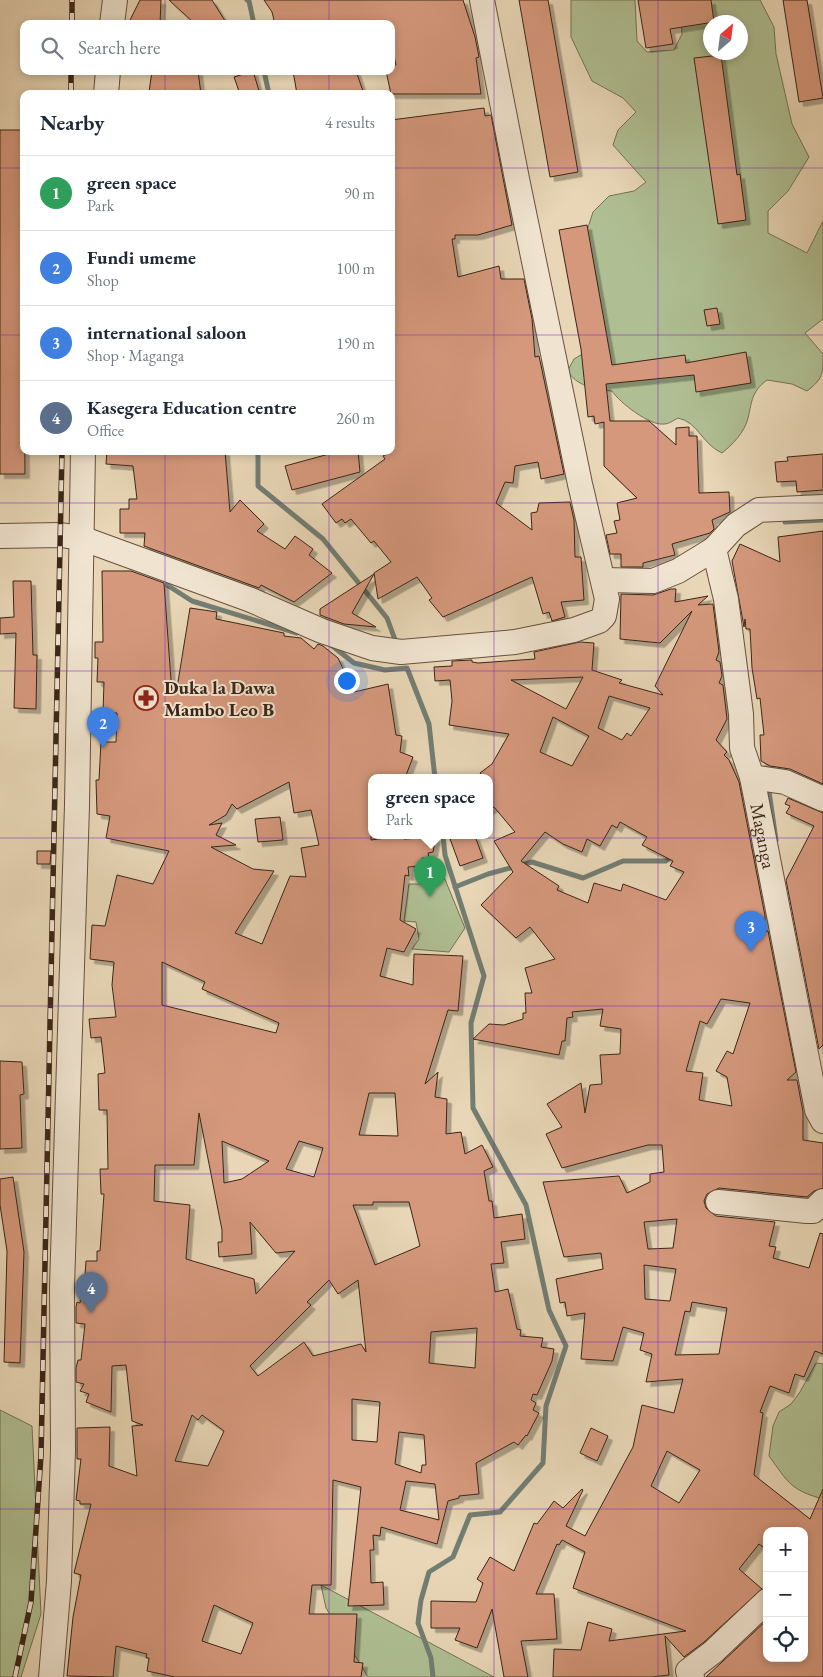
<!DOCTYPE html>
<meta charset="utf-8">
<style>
:root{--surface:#fff;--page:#f6f6f7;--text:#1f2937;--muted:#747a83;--line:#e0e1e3;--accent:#1a73e8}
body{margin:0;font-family:"EB Garamond",serif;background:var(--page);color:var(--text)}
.controls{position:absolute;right:15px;bottom:15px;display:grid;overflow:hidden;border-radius:10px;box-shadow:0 2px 8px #0003}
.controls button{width:45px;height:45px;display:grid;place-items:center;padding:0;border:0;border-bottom:1px solid var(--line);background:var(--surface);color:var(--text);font:25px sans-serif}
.compass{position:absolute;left:703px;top:15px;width:45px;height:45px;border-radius:50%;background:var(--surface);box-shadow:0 2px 8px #0003;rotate:28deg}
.you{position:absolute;left:346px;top:680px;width:18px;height:18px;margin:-12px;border:4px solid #fff;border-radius:50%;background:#1a73e8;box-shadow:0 0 0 8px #1a73e833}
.badge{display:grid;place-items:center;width:32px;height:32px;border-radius:50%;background:var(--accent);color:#fff;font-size:16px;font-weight:700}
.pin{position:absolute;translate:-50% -41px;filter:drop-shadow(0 1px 2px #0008)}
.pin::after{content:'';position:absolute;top:26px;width:18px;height:15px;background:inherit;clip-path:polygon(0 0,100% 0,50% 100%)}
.popup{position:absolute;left:368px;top:774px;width:125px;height:65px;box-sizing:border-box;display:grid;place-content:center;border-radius:10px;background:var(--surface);filter:drop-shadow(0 1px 4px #0005);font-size:16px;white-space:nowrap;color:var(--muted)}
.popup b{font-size:19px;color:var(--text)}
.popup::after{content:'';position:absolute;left:50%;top:100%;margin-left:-10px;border:10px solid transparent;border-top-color:var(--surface)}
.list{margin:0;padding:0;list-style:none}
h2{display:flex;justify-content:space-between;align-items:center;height:65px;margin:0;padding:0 20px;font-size:21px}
h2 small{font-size:16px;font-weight:400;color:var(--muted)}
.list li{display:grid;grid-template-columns:32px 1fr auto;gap:15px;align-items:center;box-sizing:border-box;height:75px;padding:0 20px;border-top:1px solid var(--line)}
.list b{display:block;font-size:19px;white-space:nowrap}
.list p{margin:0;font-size:16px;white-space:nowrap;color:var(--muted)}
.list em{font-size:16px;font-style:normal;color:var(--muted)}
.icon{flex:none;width:28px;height:28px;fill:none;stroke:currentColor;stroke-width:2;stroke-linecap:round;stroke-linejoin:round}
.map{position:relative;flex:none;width:823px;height:1677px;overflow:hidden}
.search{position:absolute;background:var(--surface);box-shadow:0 2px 8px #0003;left:20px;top:20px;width:375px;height:55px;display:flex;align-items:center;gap:12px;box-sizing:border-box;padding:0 18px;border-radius:10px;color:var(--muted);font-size:19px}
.panel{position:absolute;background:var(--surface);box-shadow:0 2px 8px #0003;left:20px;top:90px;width:375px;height:365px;border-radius:10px}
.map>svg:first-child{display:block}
</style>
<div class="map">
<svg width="823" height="1677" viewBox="0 0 823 1677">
<defs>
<filter id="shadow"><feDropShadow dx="4.5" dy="4.5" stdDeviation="0" flood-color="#0004"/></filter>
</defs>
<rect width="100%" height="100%" fill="#e8d6b6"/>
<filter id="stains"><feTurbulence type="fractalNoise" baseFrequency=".004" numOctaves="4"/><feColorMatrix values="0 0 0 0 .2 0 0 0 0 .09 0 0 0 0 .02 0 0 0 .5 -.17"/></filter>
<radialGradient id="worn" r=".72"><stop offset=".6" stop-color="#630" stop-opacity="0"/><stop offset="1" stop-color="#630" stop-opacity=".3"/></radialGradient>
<g fill="#afbf93" stroke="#757255" fill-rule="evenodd">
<path d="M571,0H635L637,41L647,52L674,50L682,34L679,0H760L774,27L776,54L792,124L809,157L788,191L768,211V233L807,253L823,221V319L805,333L823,354C823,374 823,379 807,391L792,384L767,380C751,392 752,402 748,418C745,432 732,445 722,453C702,444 698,422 678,418C674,420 669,424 664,424C650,426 620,403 612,391C598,390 574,386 568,370L574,359L584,353L583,243L593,212L609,196L634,191L646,182L613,145L618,130L636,112L623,98L592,81L571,37ZM710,22H740V52H710Z"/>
<polygon points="437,860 465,928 449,952 412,949 419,939 416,922 404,921 409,884 428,884"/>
<path d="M816,1363L823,1364V1499C790,1490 788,1482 769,1456L773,1426L779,1412L791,1404L800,1392Z"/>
<polygon points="0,1410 32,1426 41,1614 21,1677 0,1677"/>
<polygon points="321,1585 494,1677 368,1677 326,1608"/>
</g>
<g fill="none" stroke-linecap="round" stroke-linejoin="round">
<g stroke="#727e73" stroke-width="5">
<polyline points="247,0 249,1 254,24"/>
<polyline points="264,71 269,94"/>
<polyline points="258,451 258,486 323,539 387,618 397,645"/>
<polyline points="785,522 823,520"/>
<polyline points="167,585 192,601 297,633"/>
<polyline points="331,645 354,663 385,670 407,668 429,724 435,778"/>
<polyline points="773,788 769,791 776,840"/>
<polyline points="455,887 488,874 532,862 583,878 623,861 666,861 672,855"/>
<polyline points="433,1677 431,1658 418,1623 421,1600 429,1572 453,1557 470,1515 500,1512 543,1463 546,1406 566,1346 549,1310 526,1205 473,1108 471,1023 484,976 445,855 443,836"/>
</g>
</g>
<g fill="#d5987c" stroke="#3b2517" fill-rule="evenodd" filter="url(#shadow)">
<polygon points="140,0 161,0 160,24 128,24"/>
<polygon points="169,0 212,0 227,24 195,24"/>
<polygon points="264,0 463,0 475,37 479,57 476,58 481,94 391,94 386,71 391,71 391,67 396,65 391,42 391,24 275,24 272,12"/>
<polygon points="519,0 548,0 578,172 550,177"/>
<polygon points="638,0 711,0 714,22 670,29 673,44 646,48"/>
<polygon points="783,0 807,0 823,98 799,102"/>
<polygon points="721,55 737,175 740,174 746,220 718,224 694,58"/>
<polygon points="152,71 198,71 201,94 149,92"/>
<polygon points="253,71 260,94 240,94 234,77"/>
<polygon points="293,71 356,71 364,94 297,94"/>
<polygon points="484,108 485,116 491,115 512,225 478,235 455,235 455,239 452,239 458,277 499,266 501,279 524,279 532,319 535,357 539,356 564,474 541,479 538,462 515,466 513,483 505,482 496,503 532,530 531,513 537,512 539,503 570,502 574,520 575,557 581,557 584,600 561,602 565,617 552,621 549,612 543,614 532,577 443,617 429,600 432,598 417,577 378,599 374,573 391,562 374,541 371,543 351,519 345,523 342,519 336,523 322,504 385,459 383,456 391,452 391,120"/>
<polygon points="0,130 22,130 25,474 0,474"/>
<polygon points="587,225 612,365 685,355 686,363 746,352 751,383 696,392 694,375 606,384 610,421 649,421 676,445 676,428 689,427 689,436 697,436 699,493 729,492 730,512 712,520 714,529 710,533 672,544 675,555 643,563 643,567 621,567 621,554 610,554 606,535 617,533 614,521 620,520 617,503 637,498 604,466 604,422 595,424 594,416 588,417 581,349 559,230"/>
<polygon points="717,308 720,324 707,326 704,310"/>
<polygon points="107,451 225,451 230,512 240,500 264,524 257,531 285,549 295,536 313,549 309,555 332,573 294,602 261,585 259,588 144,546 145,533 120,533 120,509 129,509 129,499 137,499 133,466 106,464"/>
<polygon points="328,451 358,451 360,472 292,490 285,466 329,454"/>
<polygon points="823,454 823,490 797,492 796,481 777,482 775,462 788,461 787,457"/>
<polygon points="823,531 823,784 790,769 770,766 761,761 760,735 764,735 760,698 757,699 752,668 750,629 746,629 745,619 744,627 732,561 740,544 780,562 778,537"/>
<path d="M102,571H131L164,583L172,694H176L190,608L217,612L216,619L284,633V636L301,638L314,649L318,644L323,646L338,658L354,692L388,684L396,735L402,736L400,752L413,757L405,778H371V840L400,836H403L404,839L436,837L433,852L428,853L429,858H422L423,866L408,867L409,876L405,875L400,920L416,929L404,952L387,948L380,976L413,985L414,954L463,956L458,1011L448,1010L425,1084L438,1072L435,1097L447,1099L446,1134L461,1132L465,1154L482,1145L493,1167L484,1171L489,1201H492L494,1218L522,1214L525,1239L501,1242L504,1263L491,1264L495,1292L508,1289L517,1329L521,1330L520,1336L543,1338L541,1347L554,1349L552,1361L537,1395L533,1394L531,1400L536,1403L533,1410L539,1413L527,1436L526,1435L518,1445L514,1442L476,1463L479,1494L459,1496V1498L448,1501L437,1544L381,1527L380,1536L373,1535L374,1550H370L371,1583L383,1582L384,1605L348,1606L361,1487L333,1480L331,1585H312L309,1614H357L354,1662L363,1663L361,1677H175L147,1671L149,1658H146L147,1654L116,1646L113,1677L67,1676L73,1617L81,1575L74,1573L91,1504H80V1501L76,1500L81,1459H77V1428L110,1427L109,1466L137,1476L132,1426L143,1425L132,1421L126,1365L112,1366L111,1412L86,1402L89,1394L80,1391L84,1384L76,1382V1368L78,1360H81L85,1324L76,1323V1307L77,1302L80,1303L81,1291H84L86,1261H97V1251H100L104,1194H101L100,1169H108L107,1110H99L98,1074L105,1073L101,1037L91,1038L89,1019L116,1017L112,985L114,962L90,959L92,925L105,926L117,875L153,884L169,851L106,838L110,816L97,814L96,780H99L101,742H116L117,713L103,712L104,682H97L98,658H95V642H103ZM289,782L294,813L311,810L319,845L301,848L306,877L290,876L262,944L235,933L274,871L253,869L211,847L236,845L216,835L222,823L209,825L226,815L232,804L237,809ZM162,962L205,982L202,989L279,1023L276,1033L162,1005ZM369,1093H395L398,1136L359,1135ZM199,1113L222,1230V1242H218L219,1257L252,1254L250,1222L276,1253L295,1251L256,1294L254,1279L186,1259L190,1205L154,1201L155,1165H194ZM222,1141L269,1161L242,1179L224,1183ZM299,1141L323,1148L314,1177L286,1169ZM373,1202H409L420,1246L375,1265L353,1205H373ZM329,1280L338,1294L358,1280L366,1352L361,1344L313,1356L304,1342L258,1376L250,1366L311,1305L307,1302ZM477,1328L475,1368L429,1363L431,1332ZM352,1399L380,1402L377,1442L352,1440ZM192,1415L198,1420L202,1415L224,1431L208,1466L175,1461ZM399,1432L424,1435L426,1465H422L421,1473L395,1464ZM406,1481L435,1484L439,1520L400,1510ZM214,1605L253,1623L241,1654L202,1641Z"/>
<polygon points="374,574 352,613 376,627 344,624 320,615 320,609"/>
<polygon points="13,581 31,581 33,655 37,655 36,709 14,708 16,633 0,634 0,618 14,617"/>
<path d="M671,589H676L675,602L708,596L698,605L713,604L719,652L716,660L720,662L722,676L719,683L723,685L727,719L716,740L727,752L724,755L729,760L739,782L765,916V931H768L796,1072L787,1080H797L803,1112V1140L823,1143V1188L814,1191L807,1197L719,1188L707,1194L704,1201L706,1208L716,1216L775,1222L769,1246L776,1247L773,1258L809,1268L820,1233L823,1234V1354L815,1351L804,1377L795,1374L789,1393L770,1386L760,1412L763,1413L754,1475L810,1519L823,1489V1677H706L767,1620V1658H804V1531H767V1550L759,1544L739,1569L762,1589L704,1642L684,1657L665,1636L669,1675L652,1677H553L554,1649L581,1650L588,1622L612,1629L609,1641L686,1631L573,1588L585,1552L562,1540L559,1545L557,1544L536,1594H554L557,1639L521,1641L528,1677H504L492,1609L477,1648L455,1640L460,1628H431V1601L476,1602L483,1583L477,1579L490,1557L514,1571L534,1523L537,1524L554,1501L563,1508L582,1489L583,1490L566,1526L585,1536L633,1447L642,1405L674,1413L683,1379L646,1382L652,1354L640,1350L644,1333L623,1327L613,1361L581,1359L585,1313L567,1316L565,1302L560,1303L556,1279L603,1269L601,1253L564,1257L543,1182L619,1176L627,1193L650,1182V1174L664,1172L662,1145H648L562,1168L546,1134L562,1127L547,1104L581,1083L585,1113L590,1085L602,1084L600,1055L620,1054L621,1029L600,1026L603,1009L572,1012L573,1017L567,1018L565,1041H562L559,1055L473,1039L489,1024L504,1025L523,1019V1013H526L525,993H532L525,968L555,959L530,927L516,938L481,905L513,872L494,841L515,832L494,807L489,810V778H484L480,773L492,764L509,734L449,725L452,701L450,680L435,681L434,667L452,666V661L472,660V662L478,663L535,659L534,652L580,642L594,643L592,670L622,680L619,683L663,695L655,686L692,611L660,643L620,639L621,594L653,595ZM583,677L566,709L511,680ZM609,696L650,708L631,736L627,733L622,740L598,728ZM553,717L589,736L572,766L540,752ZM620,822L647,837L642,845L673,861L670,866L684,872L666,900L623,884L621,891L594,883L588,903L557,890L559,886L521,861L545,832L563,844L582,852L587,839L600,846L612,825L617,828ZM721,999L750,1003L733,1054L727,1051L716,1071L727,1077L732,1106L699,1100L703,1073L686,1071L700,1021L707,1024ZM677,1219L673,1248L648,1249L644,1222ZM644,1265L676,1269L670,1301L645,1299ZM692,1302L727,1308L719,1354L675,1355L685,1311L690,1312ZM667,1451L700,1470L679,1503L651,1486Z"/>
<polygon points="788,798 823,813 823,1045 819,1049 786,880 814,826 786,813 790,806 785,804"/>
<polygon points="280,817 283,840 258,842 255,819"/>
<polygon points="449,836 475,836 483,858 460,866"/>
<polygon points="37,851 51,851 50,864 37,864"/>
<polygon points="0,1061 22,1062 24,1094 20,1095 22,1148 0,1149"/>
<polygon points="13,1177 24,1252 20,1363 4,1362 7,1251 0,1205 0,1179"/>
<polygon points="591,1428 608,1436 597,1461 580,1453"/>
</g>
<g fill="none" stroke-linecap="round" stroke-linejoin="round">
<defs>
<g id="minor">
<polyline points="112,24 115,0"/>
<polyline points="106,94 108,71"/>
<polyline points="0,536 61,535 81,538 251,600 322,631 372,648 401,652 515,642 574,630 599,621 604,616 607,599 580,484 517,179 482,0"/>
<path id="s1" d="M714,549L726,599L741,714L742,748L752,777L817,1110L823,1121"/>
<polyline points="603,580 653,581 678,571 714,549 736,525 759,510 823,507"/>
<polyline points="752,777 785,782 823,799"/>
<polyline points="718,1202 807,1211 813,1211 823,1201"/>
<polyline points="51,1677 59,1581 63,1450 62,1287 77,805 83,451"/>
<polyline points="692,1677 688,1671 713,1652 767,1601"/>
</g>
</defs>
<use href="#minor" stroke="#66513f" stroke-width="26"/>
<use href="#minor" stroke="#f0e4d0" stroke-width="24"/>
<defs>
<g id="rail">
<polyline points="72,24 72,0"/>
<polyline points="71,94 71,71"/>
<polyline points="15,1677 31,1602 41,1455 62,451"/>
</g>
</defs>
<use href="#rail" stroke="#3b2517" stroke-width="5.5"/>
<use href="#rail" stroke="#f0e4d0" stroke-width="4" stroke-dasharray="11" stroke-linecap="butt"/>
</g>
<path fill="none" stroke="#7b2cbf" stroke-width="1" stroke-opacity="0.55" d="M165,0V24M329,0V24M494,0V1677M658,0V1677M165,71V94M329,71V94M0,168H24M391,168H823M0,335H24M391,335H823M165,451V1677M329,451V1677M0,503H823M0,671H823M0,838H823M0,1006H823M0,1174H823M0,1342H823M0,1509H823"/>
<defs>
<symbol id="pharmacy-ring" viewBox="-11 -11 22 22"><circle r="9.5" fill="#f0e4d0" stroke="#8f2418" stroke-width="1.5"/><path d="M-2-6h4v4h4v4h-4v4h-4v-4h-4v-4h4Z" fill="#8f2418"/></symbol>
</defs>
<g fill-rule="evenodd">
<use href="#pharmacy-ring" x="132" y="684" width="28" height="28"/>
</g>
<g text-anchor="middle" stroke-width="4" stroke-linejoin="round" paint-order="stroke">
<g font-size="19" font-weight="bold" fill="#3b2517" stroke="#f0e4d0" text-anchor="start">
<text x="164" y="694">Duka la Dawa<tspan x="164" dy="22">Mambo Leo B</tspan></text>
</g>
<g font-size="19" fill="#3b2517" stroke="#f0e4d0">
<text dy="7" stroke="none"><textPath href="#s1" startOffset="292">Maganga</textPath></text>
</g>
</g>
<rect width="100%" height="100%" filter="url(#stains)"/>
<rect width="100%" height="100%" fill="url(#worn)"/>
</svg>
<div class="controls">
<button>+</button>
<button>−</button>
<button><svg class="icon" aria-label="locate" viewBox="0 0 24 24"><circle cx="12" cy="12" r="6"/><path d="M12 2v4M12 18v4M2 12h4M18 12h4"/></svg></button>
</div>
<svg class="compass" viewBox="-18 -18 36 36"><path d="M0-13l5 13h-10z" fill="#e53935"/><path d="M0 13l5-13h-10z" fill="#747a83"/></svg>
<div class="you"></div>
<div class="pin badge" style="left:430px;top:897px;background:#2e9e5b">1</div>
<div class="popup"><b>green space</b>Park</div>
<div class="pin badge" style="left:103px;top:748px;background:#3f7fe0">2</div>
<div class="pin badge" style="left:751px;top:952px;background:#3f7fe0">3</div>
<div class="pin badge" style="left:91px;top:1313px;background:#5c6f8a">4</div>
<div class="search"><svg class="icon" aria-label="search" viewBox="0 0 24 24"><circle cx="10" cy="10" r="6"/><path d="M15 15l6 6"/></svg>Search here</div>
<section class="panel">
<h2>Nearby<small>4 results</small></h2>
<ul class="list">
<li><span class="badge" style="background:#2e9e5b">1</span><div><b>green space</b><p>Park</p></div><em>90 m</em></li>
<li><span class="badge" style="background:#3f7fe0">2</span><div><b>Fundi umeme</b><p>Shop</p></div><em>100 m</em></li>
<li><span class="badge" style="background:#3f7fe0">3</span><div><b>international saloon</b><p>Shop · Maganga</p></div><em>190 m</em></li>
<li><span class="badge" style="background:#5c6f8a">4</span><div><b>Kasegera Education centre</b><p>Office</p></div><em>260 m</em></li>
</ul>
</section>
</div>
